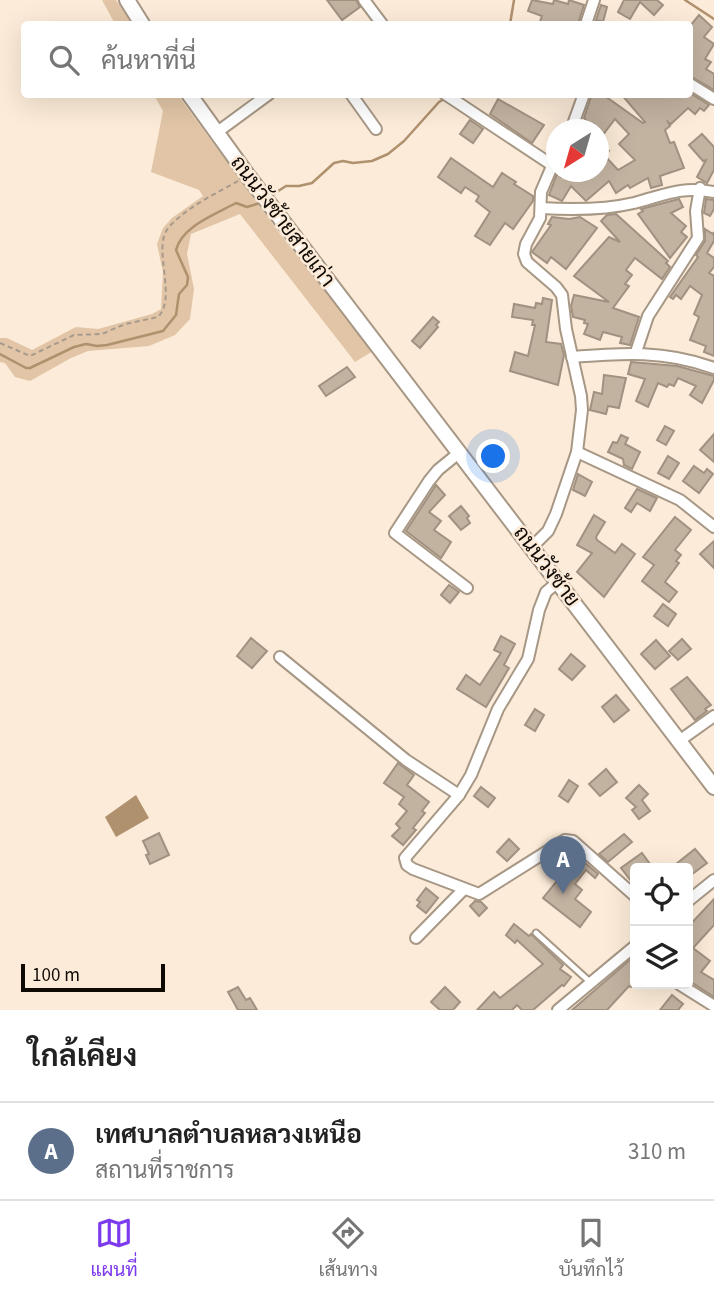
<!DOCTYPE html>
<html lang="th">
<meta charset="utf-8">
<style>
:root{--surface:#fff;--page:#f6f6f6;--text:#222;--muted:#767676;--line:#e0e0e0;--accent:#7c3aed}
body{margin:0;font-family:"Source Sans 3",Sarabun,sans-serif;background:var(--page);color:var(--text)}
.controls{position:absolute;right:21px;bottom:21px;display:grid;overflow:hidden;border-radius:7px;box-shadow:0 7px 28px #0002}
.controls button{width:63px;height:63px;display:grid;place-items:center;padding:0;border:0;border-bottom:2px solid var(--line);background:var(--surface);color:var(--text);font:35px sans-serif}
.compass{position:absolute;left:546px;top:119px;width:63px;height:63px;border-radius:50%;background:var(--surface);box-shadow:0 7px 28px #0002;rotate:217deg}
.scale{position:absolute;left:21px;bottom:18px;width:144px;box-sizing:border-box;padding-left:7px;border:4px solid #100a05;border-top:0;font-size:19px;line-height:24px;white-space:nowrap;color:#100a05;-webkit-text-stroke:5px #fcebd8;paint-order:stroke}
.you{position:absolute;left:494px;top:457px;width:24px;height:24px;margin:-18px;border:5px solid #fff;border-radius:50%;background:#1a73e8;box-shadow:0 0 0 10px #1a73e833}
.badge{display:grid;place-items:center;width:46px;height:46px;border-radius:50%;background:var(--accent);color:#fff;font-size:23px;font-weight:700}
.pin{position:absolute;translate:-50% -58px;filter:drop-shadow(0 2px 4px #0008)}
.pin::after{content:'';position:absolute;top:37px;width:24px;height:21px;background:inherit;clip-path:polygon(0 0,100% 0,50% 100%)}
.list{margin:0;padding:0;list-style:none}
h2{display:flex;justify-content:space-between;align-items:center;height:91px;margin:0;padding:0 28px;font-size:30px}
h2 small{font-size:23px;font-weight:400;color:var(--muted)}
.list li{display:grid;grid-template-columns:46px 1fr auto;gap:21px;align-items:center;box-sizing:border-box;height:98px;padding:0 28px;border-top:2px solid var(--line)}
.list b{display:block;font-size:26px;white-space:nowrap}
.list p{margin:0;font-size:23px;white-space:nowrap;color:var(--muted)}
.list em{font-size:23px;font-style:normal;color:var(--muted)}
.icon{flex:none;width:38px;height:38px;fill:none;stroke:currentColor;stroke-width:2;stroke-linecap:round;stroke-linejoin:round}
.map{position:relative;flex:none;width:714px;height:1010px;overflow:hidden}
.search{position:absolute;background:var(--surface);box-shadow:0 7px 28px #0002;left:21px;right:21px;top:21px;height:77px;display:flex;align-items:center;gap:18px;box-sizing:border-box;padding:0 24px;border-radius:7px;color:var(--muted);font-size:26px}
.sheet{height:189px;background:var(--surface)}
nav{display:flex;justify-content:space-around;align-items:center;box-sizing:border-box;height:98px;border-top:2px solid var(--line);background:var(--surface);font-size:19px;color:var(--muted)}
nav a{display:grid;justify-items:center;gap:4px}
nav .on{color:var(--accent)}
.map>svg:first-child{display:block}
</style>
<div class="map">
<svg width="714" height="1010" viewBox="0 0 714 1010">
<rect width="100%" height="100%" fill="#fcebd8"/>
<g fill="#e1c5a6">
<polygon points="102,0 116,0 132,24 115,24"/>
<polygon points="177,94 280,234 373,351 355,362 240,214 191,234 187,254 194,289 190,319 175,335 149,346 88,351 71,358 30,381 15,377 5,363 0,362 0,338 7,338 32,350 76,327 98,329 152,314 161,309 163,272 157,244 163,228 172,218 203,196 199,190 151,172 163,111 154,95"/>
</g>
<polygon fill="#b0916e" points="136,795 149,818 116,837 105,817"/>
<g fill="none" stroke-linecap="round" stroke-linejoin="round">
<g stroke="#b0916e" stroke-width="2.5">
<polyline points="685,0 714,19"/>
<polyline points="510,24 514,0"/>
<polyline points="269,197 286,186 299,186 312,183 334,163 343,161 353,163 372,161 388,154 404,141 439,102 446,98"/>
<path d="M0,354L26,368H30L74,347L86,344L97,346L107,345L163,331L176,315L179,294L187,285L188,277L176,250C182,226 216,214 236,203L247,207L260,203"/>
</g>
</g>
<g fill="#c2b2a0" stroke="#a19180" stroke-width="2">
<polygon points="327,0 356,0 360,7 342,20"/>
<polygon points="532,0 553,4 554,0 568,4 569,0 584,5 578,24 539,24 542,16 528,11"/>
<polygon points="624,0 657,0 663,5 654,15 640,2 630,19 618,12"/>
<polygon points="601,5 607,7 603,22 596,20"/>
<polygon points="699,15 712,27 704,37 714,44 705,59 711,62 706,69 714,74 714,90 690,76 690,26"/>
<polygon points="690,93 709,105 704,111 700,108 695,114 688,108 671,124 668,122 670,126 665,130 670,143 674,142 684,168 660,176 662,185 651,188 648,178 630,188 628,185 616,193 609,181 586,201 571,186 562,201 549,195 557,174 561,177 566,172 598,172 598,142 609,151 605,156 618,170 635,160 619,144 629,134 615,119 602,136 598,130 594,130 584,118 592,94 602,94 643,123 645,122 621,94"/>
<polygon points="498,99 544,125 532,143 490,114"/>
<polygon points="470,120 483,129 473,143 460,134"/>
<polygon points="702,134 714,147 714,170 707,183 697,177 706,160 703,161 689,145"/>
<polygon points="451,158 493,187 502,173 516,182 514,184 533,196 533,201 513,229 505,223 490,245 475,236 490,212 476,201 479,196 465,187 461,193 438,177"/>
<polygon points="679,199 683,207 671,213 686,226 681,232 687,237 670,258 638,214 643,211 641,209"/>
<polygon points="706,199 714,200 714,209 710,216 704,213"/>
<polygon points="616,214 668,261 666,263 670,267 662,279 635,258 626,270 632,275 625,284 629,286 613,308 639,317 630,345 620,343 622,337 603,332 600,340 584,334 588,324 584,323 585,320 573,317 571,306 574,295 609,302 574,276 609,237 620,242 601,221 607,215"/>
<polygon points="552,217 569,219 580,217 597,228 566,269 551,257 547,263 532,252 551,225 548,224"/>
<polygon points="705,229 713,234 714,232 714,241 707,253 714,258 714,267 709,273 714,276 714,356 704,352 706,346 690,340 699,317 694,314 702,295 690,286 681,299 676,295 673,299 670,297 698,257 696,255 705,241"/>
<polygon points="543,298 552,300 546,342 561,344 564,355 558,385 510,371 515,352 528,356 535,325 532,325 533,320 512,317 514,304 535,308 536,303 542,304"/>
<polygon points="433,317 439,322 436,325 438,327 420,348 412,341"/>
<polygon points="631,362 677,366 714,376 714,380 702,403 690,395 696,386 678,378 674,386 669,384 667,387 658,383 648,407 636,401 645,379 628,374"/>
<polygon points="347,367 355,377 326,396 319,386"/>
<polygon points="604,375 626,378 619,408 608,406 606,414 590,410 594,392 602,394"/>
<polygon points="665,426 674,431 666,445 657,440"/>
<polygon points="714,434 714,462 700,450"/>
<polygon points="621,435 628,438 625,444 640,452 632,469 624,465 623,459 608,452 613,442 617,443"/>
<polygon points="668,456 679,463 669,479 658,473"/>
<polygon points="694,466 704,473 707,469 713,474 699,493 683,481"/>
<polygon points="578,474 592,482 585,496 573,490"/>
<polygon points="436,485 445,495 429,512 441,521 434,530 451,542 441,558 406,531"/>
<polygon points="637,489 657,498 650,511 637,503 631,512 625,508"/>
<polygon points="461,506 469,516 467,518 470,523 461,530 449,516"/>
<polygon points="594,515 605,522 596,537 597,540 615,553 622,544 635,554 604,597 577,572 592,553 577,545"/>
<polygon points="675,517 691,530 675,550 681,555 676,561 679,563 665,582 677,592 669,602 642,581 654,565 643,557"/>
<polygon points="714,541 714,568 700,554"/>
<polygon points="449,585 459,592 450,603 441,595"/>
<polygon points="663,604 676,614 668,626 654,616"/>
<polygon points="501,636 515,644 504,665 509,668 486,707 457,689 466,675 480,685 501,653 494,650"/>
<polygon points="251,638 267,651 252,668 237,656"/>
<polygon points="682,639 691,649 678,660 669,651"/>
<polygon points="656,640 670,656 655,669 641,654"/>
<polygon points="571,654 585,666 572,680 559,669"/>
<polygon points="687,677 711,705 705,709 707,711 695,720 671,689"/>
<polygon points="616,695 629,710 614,722 602,707"/>
<polygon points="535,709 544,715 535,731 525,725"/>
<polygon points="398,763 414,775 407,785 429,802 422,811 425,813 413,828 416,830 403,845 392,836 400,828 396,824 407,811 399,804 404,797 384,783"/>
<polygon points="606,769 617,782 600,796 589,784"/>
<polygon points="569,780 578,786 568,802 559,796"/>
<polygon points="639,785 648,794 642,800 650,811 639,819 632,810 636,807 626,798"/>
<polygon points="481,787 495,798 488,807 474,796"/>
<polygon points="159,833 169,855 150,864 146,855 149,854 143,841"/>
<polygon points="624,834 632,842 608,862 599,854"/>
<polygon points="509,839 519,849 507,861 497,852"/>
<polygon points="567,848 598,874 595,878 586,870 575,884 582,890 575,899 591,912 580,927 543,898 561,876 544,862 557,854 560,856"/>
<polygon points="695,849 707,863 695,872 688,877 688,868 671,868"/>
<polygon points="642,853 653,868 635,868 635,886 621,868"/>
<polygon points="426,888 438,898 426,913 417,906 420,902 417,900"/>
<polygon points="714,899 714,925 693,948 710,961 701,972 714,980 714,997 688,980 688,927"/>
<polygon points="475,901 481,902 487,908 479,916 470,906"/>
<polygon points="514,924 529,936 531,934 563,965 560,969 571,977 564,986 562,985 533,1010 522,1010 517,1005 512,1010 477,1010 494,992 500,998 543,964 517,940 515,943 506,935"/>
<polygon points="631,959 635,963 635,983 631,987 629,986 607,1010 572,1010"/>
<polygon points="238,987 246,1000 250,998 257,1010 238,1010 228,992"/>
<polygon points="445,987 460,1002 453,1010 440,1010 431,1002"/>
<polygon points="672,995 683,1004 678,1010 660,1010"/>
</g>
<g fill="none" stroke-linecap="round" stroke-linejoin="round">
<defs>
<polyline id="service" points="536,933 590,982"/>
<g id="minor">
<polyline points="364,0 382,24"/>
<polyline points="586,24 594,0"/>
<polyline points="690,84 714,99"/>
<polyline points="351,94 376,129"/>
<polyline points="445,94 552,165"/>
<polyline points="571,130 584,94"/>
<polyline points="216,133 269,94"/>
<path d="M541,208C571,210 604,210 634,203C665,195 680,186 714,192"/>
<polyline points="636,352 648,316 698,238 696,211 700,188"/>
<path d="M572,357C623,353 665,350 714,368"/>
<polyline points="460,452 438,470 429,481 395,533 467,588"/>
<polyline points="577,452 680,500 714,527"/>
<polyline points="532,547 548,531 556,514 577,452 582,410 581,396 566,329 562,295 556,287 527,262 524,254 526,244 540,218 541,192 556,157"/>
<polyline points="559,581 546,592 539,610 528,659 498,709 471,775 459,795 405,858 407,865 413,869 479,894 565,840 573,841 635,896"/>
<polyline points="280,657 406,760 459,795"/>
<polyline points="679,741 714,716"/>
<polyline points="688,901 714,880"/>
<polyline points="416,938 463,890"/>
<polyline points="679,984 714,1006"/>
<polyline points="558,1010 635,946"/>
</g>
<g id="secondary">
<polyline points="127,0 142,24"/>
<polyline points="189,94 248,176 714,787"/>
</g>
</defs>
<use href="#service" stroke="#a79785" stroke-width="9"/>
<use href="#minor" stroke="#a79785" stroke-width="14"/>
<use href="#secondary" stroke="#a79785" stroke-width="18"/>
<path stroke="#a79a8c" stroke-width="2" stroke-dasharray="5 3.5" stroke-linecap="butt" d="M0,343L30,356L74,335L102,334L125,324L158,317C178,297 151,247 169,227C187,207 215,194 238,181"/>
<use href="#service" stroke="#fff" stroke-width="5"/>
<use href="#minor" stroke="#fff" stroke-width="10"/>
<use href="#secondary" stroke="#fff" stroke-width="14"/>
</g>
<g text-anchor="middle" stroke-width="5" stroke-linejoin="round" paint-order="stroke">
<g font-size="21" fill="#100a05" stroke="#fcebd8">
<text transform="translate(283 221) rotate(53)" y="7">ถนนวังซ้ายสายเก่า</text>
<text transform="translate(547 566) rotate(53)" y="7">ถนนวังซ้าย</text>
</g>
</g>
</svg>
<div class="controls">
<button><svg class="icon" aria-label="locate" viewBox="0 0 24 24"><circle cx="12" cy="12" r="6"/><path d="M12 2v4M12 18v4M2 12h4M18 12h4"/></svg></button>
<button><svg class="icon" aria-label="layers" viewBox="0 0 24 24"><path d="M12 4l9 5-9 5-9-5zM3 14l9 5 9-5"/></svg></button>
</div>
<svg class="compass" viewBox="-18 -18 36 36"><path d="M0-13l5 13h-10z" fill="#e53935"/><path d="M0 13l5-13h-10z" fill="#767676"/></svg>
<div class="scale">100 m</div>
<div class="you"></div>
<div class="pin badge" style="left:563px;top:894px;background:#5c6f8a">A</div>
<div class="search"><svg class="icon" aria-label="search" viewBox="0 0 24 24"><circle cx="10" cy="10" r="6"/><path d="M15 15l6 6"/></svg>ค้นหาที่นี่</div>
</div>
<section class="sheet">
<h2>ใกล้เคียง<small></small></h2>
<ul class="list">
<li><span class="badge" style="background:#5c6f8a">A</span><div><b>เทศบาลตำบลหลวงเหนือ</b><p>สถานที่ราชการ</p></div><em>310 m</em></li>
</ul>
</section>
<nav>
<a class="on"><svg class="icon" aria-label="map" viewBox="0 0 24 24"><path d="M3 6l6-2 6 2 6-2v14l-6 2-6-2-6 2zM9 4v14M15 6v14"/></svg>แผนที่</a>
<a><svg class="icon" aria-label="directions" viewBox="0 0 24 24"><path d="M12 3l9 9-9 9-9-9zM9 14v-3h6M13 9l2 2-2 2"/></svg>เส้นทาง</a>
<a><svg class="icon" aria-label="saved" viewBox="0 0 24 24"><path d="M7 4h10v16l-5-4-5 4z"/></svg>บันทึกไว้</a>
</nav>
